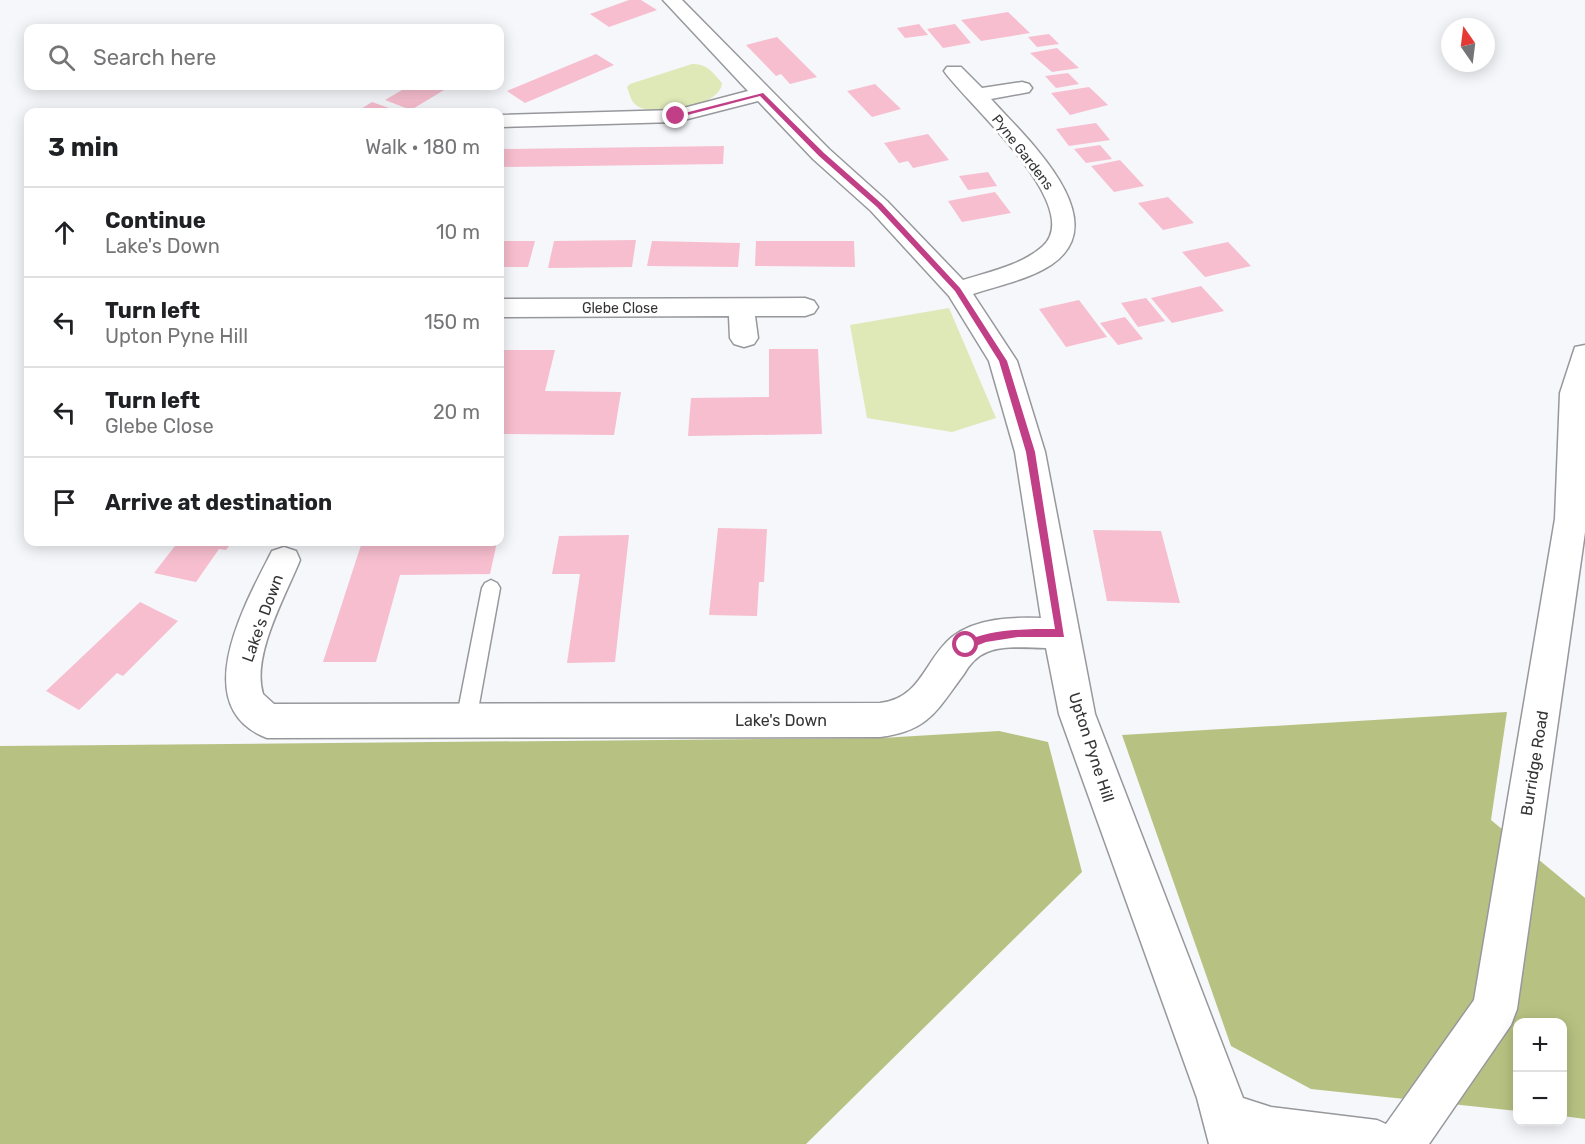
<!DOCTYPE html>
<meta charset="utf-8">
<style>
:root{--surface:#fff;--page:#f2f2f2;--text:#202124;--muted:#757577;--line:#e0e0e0}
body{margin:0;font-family:Rubik,sans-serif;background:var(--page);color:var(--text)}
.controls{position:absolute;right:18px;bottom:18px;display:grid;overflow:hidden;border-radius:12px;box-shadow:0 3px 15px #0003}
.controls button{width:54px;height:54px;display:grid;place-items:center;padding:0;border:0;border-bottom:2px solid var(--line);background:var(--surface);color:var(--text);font:30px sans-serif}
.compass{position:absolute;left:1441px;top:18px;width:54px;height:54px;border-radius:50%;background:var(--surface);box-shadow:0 3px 15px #0003;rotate:346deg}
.stop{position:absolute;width:18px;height:18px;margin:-14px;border:4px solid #c13f87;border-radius:50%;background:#fff}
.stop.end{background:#c13f87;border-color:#fff;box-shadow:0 2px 6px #0008}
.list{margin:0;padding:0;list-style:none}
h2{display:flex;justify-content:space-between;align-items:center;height:78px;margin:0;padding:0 24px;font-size:26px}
h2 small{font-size:20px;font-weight:400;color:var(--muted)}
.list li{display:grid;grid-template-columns:39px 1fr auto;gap:18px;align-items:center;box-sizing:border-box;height:90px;padding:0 24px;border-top:2px solid var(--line)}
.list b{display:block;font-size:22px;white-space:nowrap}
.list p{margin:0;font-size:20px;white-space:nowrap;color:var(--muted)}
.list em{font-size:20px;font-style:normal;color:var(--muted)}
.icon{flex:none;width:33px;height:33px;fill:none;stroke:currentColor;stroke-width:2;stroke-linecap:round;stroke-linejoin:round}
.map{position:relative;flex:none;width:1585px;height:1144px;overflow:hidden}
.search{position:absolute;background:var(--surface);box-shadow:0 3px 15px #0003;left:24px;top:24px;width:480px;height:66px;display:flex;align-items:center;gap:15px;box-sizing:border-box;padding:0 21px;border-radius:12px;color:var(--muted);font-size:22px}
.panel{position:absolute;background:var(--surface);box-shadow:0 3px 15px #0003;left:24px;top:108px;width:480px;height:438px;border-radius:12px}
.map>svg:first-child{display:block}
</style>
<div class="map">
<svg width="1585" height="1144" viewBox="0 0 1585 1144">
<rect width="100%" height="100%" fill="#f5f7fb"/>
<g fill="#dfe8b7">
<path d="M692,64C707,63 713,73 722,83C721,107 656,116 639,107C631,103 630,95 627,87L630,84Z"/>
<polygon points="949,308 996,418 952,432 867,418 850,325"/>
</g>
<g fill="#b7c282">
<polygon points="1507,712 1491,820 1585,898 1585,1119 1563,1116 1562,1022 1518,1022 1517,1111 1311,1089 1231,1046 1122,735"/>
<polygon points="999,731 1048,742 1082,872 806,1144 0,1144 0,746 881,738"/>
</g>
<g fill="#f7becf">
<polygon points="629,0 641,0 657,10 609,27 590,14"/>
<polygon points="1008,12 1030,33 981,41 961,20"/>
<polygon points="919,24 928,35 905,38 897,28"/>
<polygon points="955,24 971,43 943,48 927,29"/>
<polygon points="1049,34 1059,44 1037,47 1028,37"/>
<polygon points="777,37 817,77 790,84 781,74 776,76 746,45"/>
<polygon points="1057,48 1079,68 1052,72 1030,53"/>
<polygon points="596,54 614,65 525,103 507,91"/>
<polygon points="1068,73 1079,84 1056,88 1045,76"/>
<polygon points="875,84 901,109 872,117 847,91"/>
<polygon points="409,86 432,86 444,90 411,110 385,100"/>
<polygon points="1089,87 1108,105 1070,115 1051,93"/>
<polygon points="372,102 400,112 356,112"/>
<polygon points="1096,123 1110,140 1069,146 1056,129"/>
<polygon points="928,134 949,160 913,168 908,161 899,163 884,143"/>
<polygon points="1100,145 1112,159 1086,163 1074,149"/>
<polygon points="724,146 723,164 500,167 500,149"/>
<polygon points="1120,160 1144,186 1114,192 1091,166"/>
<polygon points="988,172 997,186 968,190 959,176"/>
<polygon points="995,192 1011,213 962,222 948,201"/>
<polygon points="1168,197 1194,223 1163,230 1138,203"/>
<polygon points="636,240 632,267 548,268 554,241"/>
<polygon points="500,241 535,241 528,267 500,267"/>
<polygon points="652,241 740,243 738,267 647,266"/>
<polygon points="756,241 854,241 855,267 755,266"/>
<polygon points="1228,242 1251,266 1205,277 1182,252"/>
<polygon points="1201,286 1224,311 1172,323 1151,298"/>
<polygon points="1146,298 1165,321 1138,327 1121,303"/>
<polygon points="1079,300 1107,337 1066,347 1039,309"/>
<polygon points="1125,317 1143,339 1118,345 1100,323"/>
<polygon points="769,349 818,349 822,434 688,436 691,398 769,397"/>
<polygon points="502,350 555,350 545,391 621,392 614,435 500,434 500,359"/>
<polygon points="718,528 767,529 764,582 759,582 757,616 709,615"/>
<polygon points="1093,530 1161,531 1180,603 1107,601"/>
<polygon points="629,535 615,662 567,663 580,574 552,574 559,536"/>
<polygon points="178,542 232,542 226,550 219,549 196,582 154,573"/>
<polygon points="362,542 497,542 490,574 400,575 376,662 323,662"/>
<polygon points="140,602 178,621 123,676 117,673 79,710 46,691"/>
</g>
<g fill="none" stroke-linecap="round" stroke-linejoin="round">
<defs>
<polygon id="lane" points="491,580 497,583 500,588 476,721 473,728 466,730 459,728 456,721 482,588 485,583"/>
<g id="street">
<path d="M663,0H682L829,149L887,201L963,280C989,272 1022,265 1043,246C1086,206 966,103 944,71L947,67H961L982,88L1022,82L1029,84L1032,88L1029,92L991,99C1024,136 1118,220 1051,265C1028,280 999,285 973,294L1017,361L1045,452L1095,714L1243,1098L1271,1107L1377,1120L1386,1124L1474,1000L1555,519L1560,393L1575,347L1585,345V532L1517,1009L1511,1025L1429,1144H1209L1197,1098L1059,714L1046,648C1028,648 1005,645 987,652C977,656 969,665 964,674C937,710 929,731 880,737L267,738C186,707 246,602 272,551L284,547L296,551L300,560C286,595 251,656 263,694L274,704L880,703C922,698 924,660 952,637C976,618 1012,617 1041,618L1015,452L989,361L949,296L871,211L813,159L758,101L676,122L500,127V115L676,110L748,91Z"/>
<polygon points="805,298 814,301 818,307 814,313 805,316 755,316 758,338 754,344 744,347 734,344 730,338 729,316 500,317 500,299"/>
</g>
</defs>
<use href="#lane" stroke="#97989c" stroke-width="3"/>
<use href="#street" stroke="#97989c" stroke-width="3"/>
<use href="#lane" fill="#fff" fill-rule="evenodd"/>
<use href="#street" fill="#fff" fill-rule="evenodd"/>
</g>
<path fill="#c13f87" d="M763,93L824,153L882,204L960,288L1007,361L1035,452L1064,637H1018L986,642L966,650L962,649V642C993,629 1022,629 1055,629L1026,452L999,361L955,291L877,207L819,156L760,96L676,118L673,116Z"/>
<g text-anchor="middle" stroke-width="6" stroke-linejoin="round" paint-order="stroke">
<g font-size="14" fill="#353537" stroke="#fff">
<text transform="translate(1023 152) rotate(52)" y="5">Pyne Gardens</text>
<text x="620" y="313">Glebe Close</text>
</g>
<g font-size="16" fill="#353537" stroke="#fff">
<text transform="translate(262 618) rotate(-70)" y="6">Lake's Down</text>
<text x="781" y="726">Lake's Down</text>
<text transform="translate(1092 747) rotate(72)" y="6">Upton Pyne Hill</text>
<text transform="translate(1534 763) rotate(-81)" y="6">Burridge Road</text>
</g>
</g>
</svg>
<div class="controls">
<button>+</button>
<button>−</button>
</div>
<svg class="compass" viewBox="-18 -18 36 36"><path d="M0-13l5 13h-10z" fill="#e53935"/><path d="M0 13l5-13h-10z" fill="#757577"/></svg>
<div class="stop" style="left:966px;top:645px"></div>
<div class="stop end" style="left:676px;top:116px"></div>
<div class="search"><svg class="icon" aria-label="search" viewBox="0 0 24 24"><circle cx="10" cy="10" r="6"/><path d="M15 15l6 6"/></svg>Search here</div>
<section class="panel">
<h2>3 min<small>Walk · 180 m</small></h2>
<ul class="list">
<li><svg class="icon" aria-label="ahead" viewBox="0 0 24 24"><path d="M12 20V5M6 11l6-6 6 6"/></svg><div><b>Continue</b><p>Lake's Down</p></div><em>10 m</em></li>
<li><svg class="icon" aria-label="left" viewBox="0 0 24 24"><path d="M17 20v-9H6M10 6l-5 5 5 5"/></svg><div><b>Turn left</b><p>Upton Pyne Hill</p></div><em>150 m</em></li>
<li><svg class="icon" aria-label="left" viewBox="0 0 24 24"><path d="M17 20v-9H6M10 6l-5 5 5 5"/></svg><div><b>Turn left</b><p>Glebe Close</p></div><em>20 m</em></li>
<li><svg class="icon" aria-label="arrive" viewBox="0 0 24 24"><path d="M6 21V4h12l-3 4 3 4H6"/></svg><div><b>Arrive at destination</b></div></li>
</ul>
</section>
</div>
